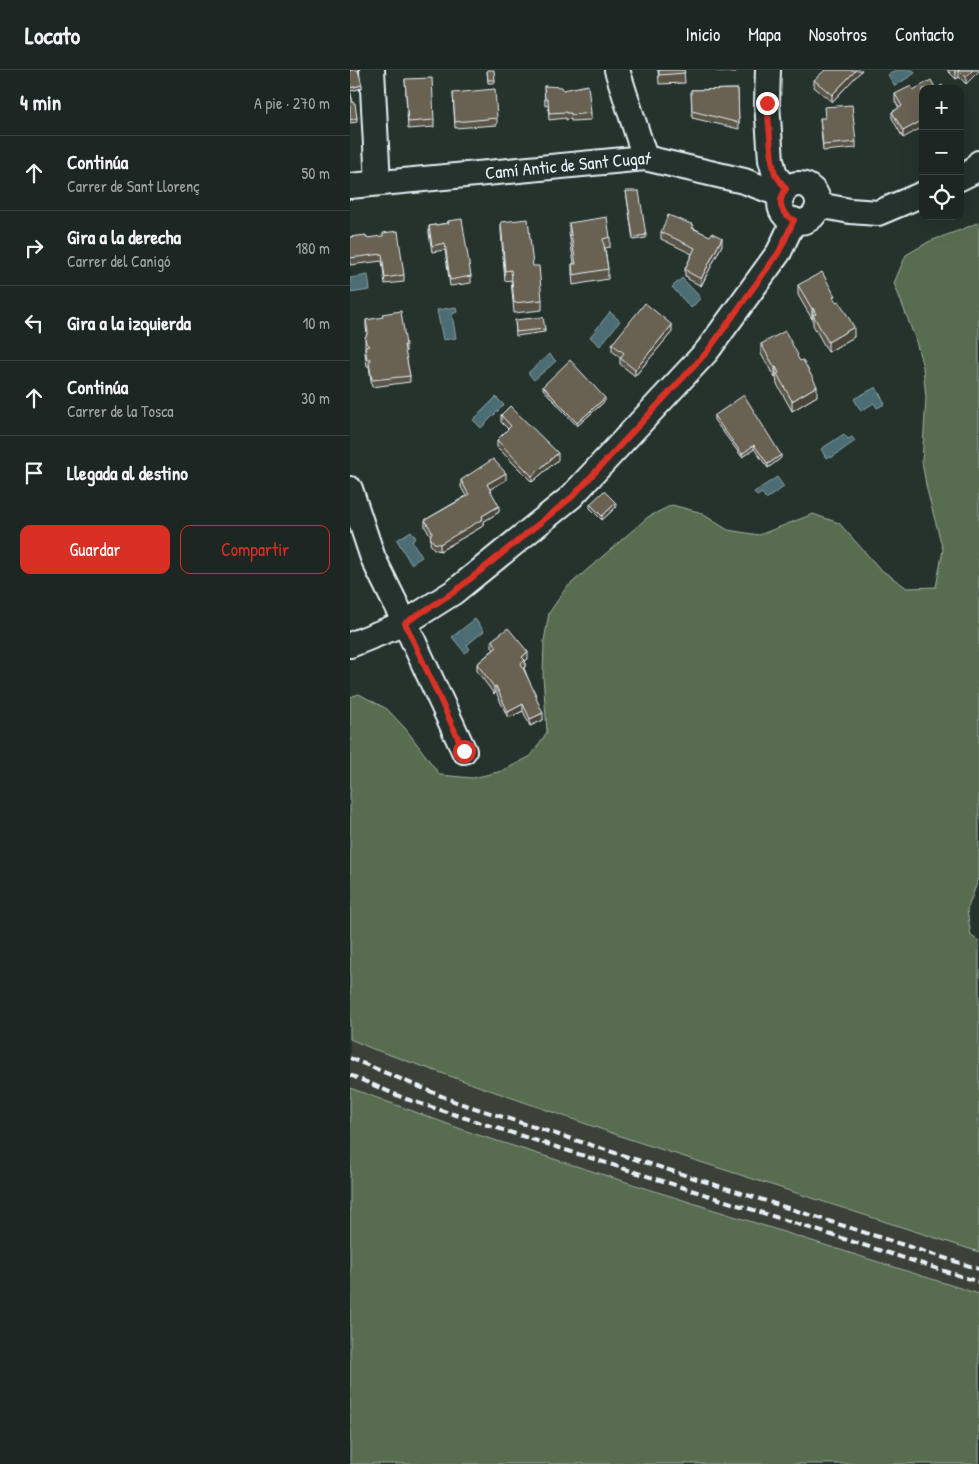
<!DOCTYPE html>
<html lang="es">
<meta charset="utf-8">
<style>
:root{--surface:#1c2622;--page:#252e2a;--text:#f1f3f6;--muted:#a0a5a5;--line:#3a4340;--accent:#d93025}
body{margin:0;font-family:"Patrick Hand",sans-serif;background:var(--page);color:var(--text)}
.controls{position:absolute;right:15px;top:15px;display:grid;overflow:hidden;border-radius:10px;box-shadow:0 5px 20px #0002}
.controls button{width:45px;height:45px;display:grid;place-items:center;padding:0;border:0;border-bottom:1px solid var(--line);background:var(--surface);color:var(--text);font:25px sans-serif}
.stop{position:absolute;width:15px;height:15px;margin:-11px;border:4px solid #d93025;border-radius:50%;background:#fff}
.stop.end{background:#d93025;border-color:#fff;box-shadow:0 1px 5px #0008}
.list{margin:0;padding:0;list-style:none}
h2{display:flex;justify-content:space-between;align-items:center;height:65px;margin:0;padding:0 20px;font-size:21px}
h2 small{font-size:16px;font-weight:400;color:var(--muted)}
.list li{display:grid;grid-template-columns:32px 1fr auto;gap:15px;align-items:center;box-sizing:border-box;height:75px;padding:0 20px;border-top:1px solid var(--line)}
.list b{display:block;font-size:19px;white-space:nowrap}
.list p{margin:0;font-size:16px;white-space:nowrap;color:var(--muted)}
.list em{font-size:16px;font-style:normal;color:var(--muted)}
.actions{display:flex;gap:10px;padding:15px 20px}
.actions a{flex:1;padding:11px 0;border:1px solid var(--accent);border-radius:10px;text-align:center;font-size:18px;color:var(--accent)}
.actions .main{background:var(--accent);color:#fff}
.icon{flex:none;width:28px;height:28px;fill:none;stroke:currentColor;stroke-width:2;stroke-linecap:round;stroke-linejoin:round}
.map{position:relative;flex:none;width:629px;height:1394px;overflow:hidden}
header{display:flex;align-items:center;gap:30px;box-sizing:border-box;height:70px;padding:0 25px;background:var(--surface);border-bottom:1px solid var(--line)}
header strong{font-size:24px}
nav{display:flex;gap:28px;margin-inline-start:auto;font-size:18px}
main{display:flex}
aside{flex:1;background:var(--surface)}
.map>svg:first-child{display:block}
</style>
<header>
<strong>Locato</strong>
<nav><a>Inicio</a><a>Mapa</a><a>Nosotros</a><a>Contacto</a></nav>
</header>
<main>
<aside>
<h2>4 min<small>A pie · 270 m</small></h2>
<ul class="list">
<li><svg class="icon" aria-label="ahead" viewBox="0 0 24 24"><path d="M12 20V5M6 11l6-6 6 6"/></svg><div><b>Continúa</b><p>Carrer de Sant Llorenç</p></div><em>50 m</em></li>
<li><svg class="icon" aria-label="right" viewBox="0 0 24 24"><path d="M7 20v-9h11M14 6l5 5-5 5"/></svg><div><b>Gira a la derecha</b><p>Carrer del Canigó</p></div><em>180 m</em></li>
<li><svg class="icon" aria-label="left" viewBox="0 0 24 24"><path d="M17 20v-9H6M10 6l-5 5 5 5"/></svg><div><b>Gira a la izquierda</b></div><em>10 m</em></li>
<li><svg class="icon" aria-label="ahead" viewBox="0 0 24 24"><path d="M12 20V5M6 11l6-6 6 6"/></svg><div><b>Continúa</b><p>Carrer de la Tosca</p></div><em>30 m</em></li>
<li><svg class="icon" aria-label="arrive" viewBox="0 0 24 24"><path d="M6 21V4h12l-3 4 3 4H6"/></svg><div><b>Llegada al destino</b></div></li>
</ul>
<div class="actions"><a class="main">Guardar</a><a>Compartir</a></div>
</aside>
<div class="map">
<svg width="629" height="1394" viewBox="0 0 629 1394">
<rect width="100%" height="100%" fill="#26332d"/>
<filter id="ink" filterUnits="userSpaceOnUse"><feTurbulence type="fractalNoise" baseFrequency=".02" numOctaves="2"/><feDisplacementMap in="SourceGraphic" scale="10" xChannelSelector="R" yChannelSelector="G"/><feConvolveMatrix kernelMatrix="1 2 1 2 8 2 1 2 1" color-interpolation-filters="sRGB"/></filter>
<g filter="url(#ink)">
<polygon fill="#3a4138" points="0,969 23,979 279,1069 629,1182 629,1224 122,1063 10,1023 0,1018"/>
<g fill="#596d50" stroke="#a0afa4">
<polygon points="629,152 629,808 617,840 621,866 629,871 629,1182 279,1069 23,979 0,969 0,627 9,624 37,639 55,658 90,705 123,708 152,701 181,686 197,662 193,606 194,571 199,543 216,518 298,447 322,435 349,442 378,460 409,465 463,444 489,453 530,499 557,518 586,517 593,480 577,420 572,392 576,328 573,297 565,268 544,213 556,185 580,171 613,159"/>
<polygon points="0,1018 122,1063 629,1224 629,1394 0,1394"/>
</g>
<g fill="#4c6d73" stroke="#8aa2a8">
<polygon points="546,0 563,0 565,3 545,16 538,5"/>
<polygon points="18,205 20,220 0,223 0,208"/>
<polygon points="332,208 351,228 341,238 322,217"/>
<polygon points="106,237 107,242 102,244 106,268 93,270 87,240"/>
<polygon points="260,242 270,251 250,276 240,267"/>
<polygon points="199,284 206,291 184,310 178,303"/>
<polygon points="526,317 535,334 527,338 524,333 511,341 504,329"/>
<polygon points="146,327 154,335 131,358 123,350"/>
<polygon points="494,364 498,369 502,367 505,371 481,388 480,386 476,388 471,379"/>
<polygon points="427,407 434,417 416,429 412,423 407,426 404,422"/>
<polygon points="61,461 66,468 62,471 72,487 61,494 47,470"/>
<polygon points="125,549 134,561 117,575 120,579 115,583 102,567"/>
</g>
<g fill="none" stroke-linecap="round" stroke-linejoin="round">
<defs>
<g id="street">
<polyline points="22,0 28,113"/>
<polyline points="267,0 295,88"/>
<polyline points="418,0 417,33 421,90 425,105 436,119"/>
<polyline points="610,108 622,102 629,93"/>
<circle cx="449" cy="133" r="19"/>
<path id="s1" d="M0,116L295,88L394,111L432,125"/>
<polyline points="468,135 500,141 528,143 573,124"/>
<polyline points="0,419 23,488 55,553 114,681"/>
<polyline points="0,575 55,553 104,522 221,427 357,281 429,182 444,150"/>
</g>
</defs>
<use href="#street" stroke="#e8f1f8" stroke-width="28"/>
<use href="#street" stroke="#26332d" stroke-width="24"/>
<g stroke="#e8f1f8" stroke-width="4" stroke-dasharray="8 4" stroke-linecap="butt">
<polyline points="0,988 106,1032 629,1199"/>
<polyline points="0,1005 56,1029 629,1212"/>
</g>
</g>
<g fill="#5a5447" stroke="#e8f1f8">
<polygon points="0,0 12,18 0,21 3,33 7,48 7,52 0,53"/>
<polygon points="137,0 145,10 145,13 138,13"/>
<polygon points="307,0 334,0 335,13 309,14 308,0"/>
<polygon points="366,0 385,0 385,3 366,1"/>
<polygon points="512,0 482,32 464,17 464,10"/>
<polygon points="597,0 629,0 616,14 609,7 606,9"/>
<polygon points="55,9 84,50 84,57 58,59"/>
<polygon points="194,16 213,20 241,43 241,50 221,51 221,49 216,50 216,48 199,50 198,35 195,36"/>
<polygon points="388,19 389,59 342,48 341,20"/>
<polygon points="563,20 553,68 542,48 542,42 549,38 545,31 545,24"/>
<polygon points="103,23 147,48 147,55 105,58"/>
<polygon points="470,48 506,72 506,78 473,81"/>
<polygon points="276,121 296,165 296,168 283,170"/>
<polygon points="98,151 121,206 121,213 100,216 95,180 82,182 79,163 79,156 98,153"/>
<polygon points="151,152 192,230 192,240 164,243 161,210 155,211 151,161"/>
<polygon points="219,153 260,167 260,177 255,178 258,199 258,209 223,215 222,204 222,194 224,194 219,163"/>
<polygon points="344,158 372,175 351,216 338,209 338,207 335,206 335,199 342,184 311,169 311,162"/>
<polygon points="0,167 16,168 54,205 54,212 35,214 32,191 0,195"/>
<polygon points="448,215 485,230 504,267 478,282 463,255 463,248 462,249 448,225"/>
<polygon points="16,250 56,275 56,282 55,282 60,306 60,312 22,317 19,296 17,296 15,283 15,268 17,264 16,257"/>
<polygon points="165,250 195,259 195,262 166,266"/>
<polygon points="322,262 285,306 270,294 270,287 262,281 262,274"/>
<polygon points="411,274 448,289 467,326 442,341 427,314 426,307 425,308 411,284"/>
<polygon points="193,316 255,331 227,356 193,319"/>
<polygon points="151,345 208,390 182,412 147,377 147,370 158,359 151,352"/>
<polygon points="364,346 431,388 418,398 404,379 392,387 364,350"/>
<polygon points="111,410 156,410 140,419 149,442 133,452 133,456 90,481 84,479 80,474 81,466 75,457 75,450 116,426 111,417"/>
<polygon points="240,434 266,437 252,450 240,438"/>
<polygon points="142,570 178,589 175,591 175,597 174,598 187,632 193,650 180,656 173,641 158,648 146,622 144,624 127,601 127,594 144,579 142,577"/>
</g>
<g fill="#4a4539" stroke="#e8f1f8">
<polygon points="506,0 512,0 482,32 482,25"/>
<polygon points="609,0 609,7 606,9 606,3"/>
<polygon points="623,0 629,0 629,1 616,14 616,7"/>
<polygon points="12,15 12,18 0,21 0,18"/>
<polygon points="573,50 573,57 553,68 553,61"/>
<polygon points="372,168 372,175 351,216 351,209"/>
<polygon points="463,238 463,248 462,249 462,239"/>
<polygon points="322,255 322,262 285,306 285,300"/>
<polygon points="504,257 504,267 478,282 478,272"/>
<polygon points="426,297 426,307 425,308 425,298"/>
<polygon points="467,316 467,326 442,341 442,331"/>
<polygon points="255,328 255,331 227,356 227,353"/>
<polygon points="404,375 404,379 392,387 392,384"/>
<polygon points="208,383 208,390 182,412 182,406"/>
<polygon points="431,385 431,388 418,398 418,394"/>
<polygon points="156,403 156,410 137,421 137,414"/>
<polygon points="266,433 266,437 252,450 252,446"/>
<polygon points="149,436 149,442 133,452 133,456 90,481 90,474 132,446"/>
<polygon points="178,582 178,589 175,591 175,597 171,600 172,587"/>
<polygon points="146,616 146,622 144,624 144,617"/>
<polygon points="173,634 173,641 158,648 158,642"/>
<polygon points="193,643 193,650 180,656 180,649"/>
</g>
<g fill="#696252" stroke="#e8f1f8">
<polygon points="0,0 8,0 12,15 0,18"/>
<polygon points="137,0 144,0 145,10 138,10"/>
<polygon points="309,0 334,0 335,3 309,5"/>
<polygon points="475,0 506,0 482,25 464,10"/>
<polygon points="604,0 623,0 616,7 609,0 606,3"/>
<polygon points="82,8 84,50 58,52 55,9"/>
<polygon points="581,10 586,19 592,15 594,19 573,19 573,50 553,61 542,42 552,36 545,24 561,16 563,20"/>
<polygon points="238,15 241,43 221,45 221,43 216,43 216,42 199,43 198,29 195,29 194,16 212,17 213,20"/>
<polygon points="145,19 147,48 105,52 103,23"/>
<polygon points="388,19 389,53 342,41 341,20"/>
<polygon points="0,20 3,33 5,33 7,48 0,50"/>
<polygon points="502,35 506,72 473,75 470,48 475,48 474,37"/>
<polygon points="276,121 289,121 296,165 283,167"/>
<polygon points="318,145 344,155 342,158 360,166 362,163 372,168 351,209 338,202 338,201 335,199 345,178 311,162"/>
<polygon points="257,147 260,167 253,169 258,199 223,205 222,194 226,194 219,153"/>
<polygon points="112,149 121,206 100,210 95,173 82,176 79,156 99,153 98,151"/>
<polygon points="178,149 183,196 189,196 192,230 164,233 161,200 155,201 151,152"/>
<polygon points="48,161 54,205 35,208 32,184 0,188 0,167 16,165 16,168 33,166 33,163"/>
<polygon points="472,202 485,226 483,227 486,232 489,231 504,257 478,272 463,245 466,244 463,238 462,239 448,215"/>
<polygon points="295,233 322,255 285,300 270,288 274,283 262,274"/>
<polygon points="51,241 56,275 54,275 60,306 22,310 19,293 21,289 17,289 15,277 19,276 16,273 15,268 18,262 16,250 33,247 32,244"/>
<polygon points="193,247 195,259 166,262 165,250"/>
<polygon points="435,261 448,285 447,286 450,291 453,290 467,316 442,331 427,304 429,303 426,297 425,298 411,274"/>
<polygon points="220,290 255,328 227,353 193,316"/>
<polygon points="394,325 431,385 418,394 404,375 392,384 364,346"/>
<polygon points="160,336 208,383 182,406 147,370 161,356 151,345"/>
<polygon points="143,389 156,403 137,414 149,436 132,446 133,449 90,474 84,473 80,467 82,462 75,450 119,425 111,410"/>
<polygon points="254,421 266,433 252,446 240,434"/>
<polygon points="158,558 178,582 172,587 175,590 171,594 187,627 186,628 193,643 180,649 173,634 158,642 146,616 144,617 127,594 147,577 142,570"/>
</g>
</g>
<g fill="none" stroke-linecap="round" stroke-linejoin="round" filter="url(#ink)">
<path stroke="#d93025" stroke-width="6" d="M114,681L55,553L104,522L222,427L357,282L429,182L444,150C430,144 427,131 436,119L425,104L422,90L417,33"/>
</g>
<g text-anchor="middle" stroke-width="5" stroke-linejoin="round" paint-order="stroke">
<g font-size="18" fill="#e8f1f8" stroke="#26332d">
<text dy="6" stroke="none"><textPath href="#s1" startOffset="219">Camí Antic de Sant Cugat</textPath></text>
</g>
</g>
</svg>
<div class="controls">
<button>+</button>
<button>−</button>
<button><svg class="icon" aria-label="locate" viewBox="0 0 24 24"><circle cx="12" cy="12" r="6"/><path d="M12 2v4M12 18v4M2 12h4M18 12h4"/></svg></button>
</div>
<div class="stop" style="left:114px;top:681px"></div>
<div class="stop end" style="left:417px;top:33px"></div>
</div>
</main>
